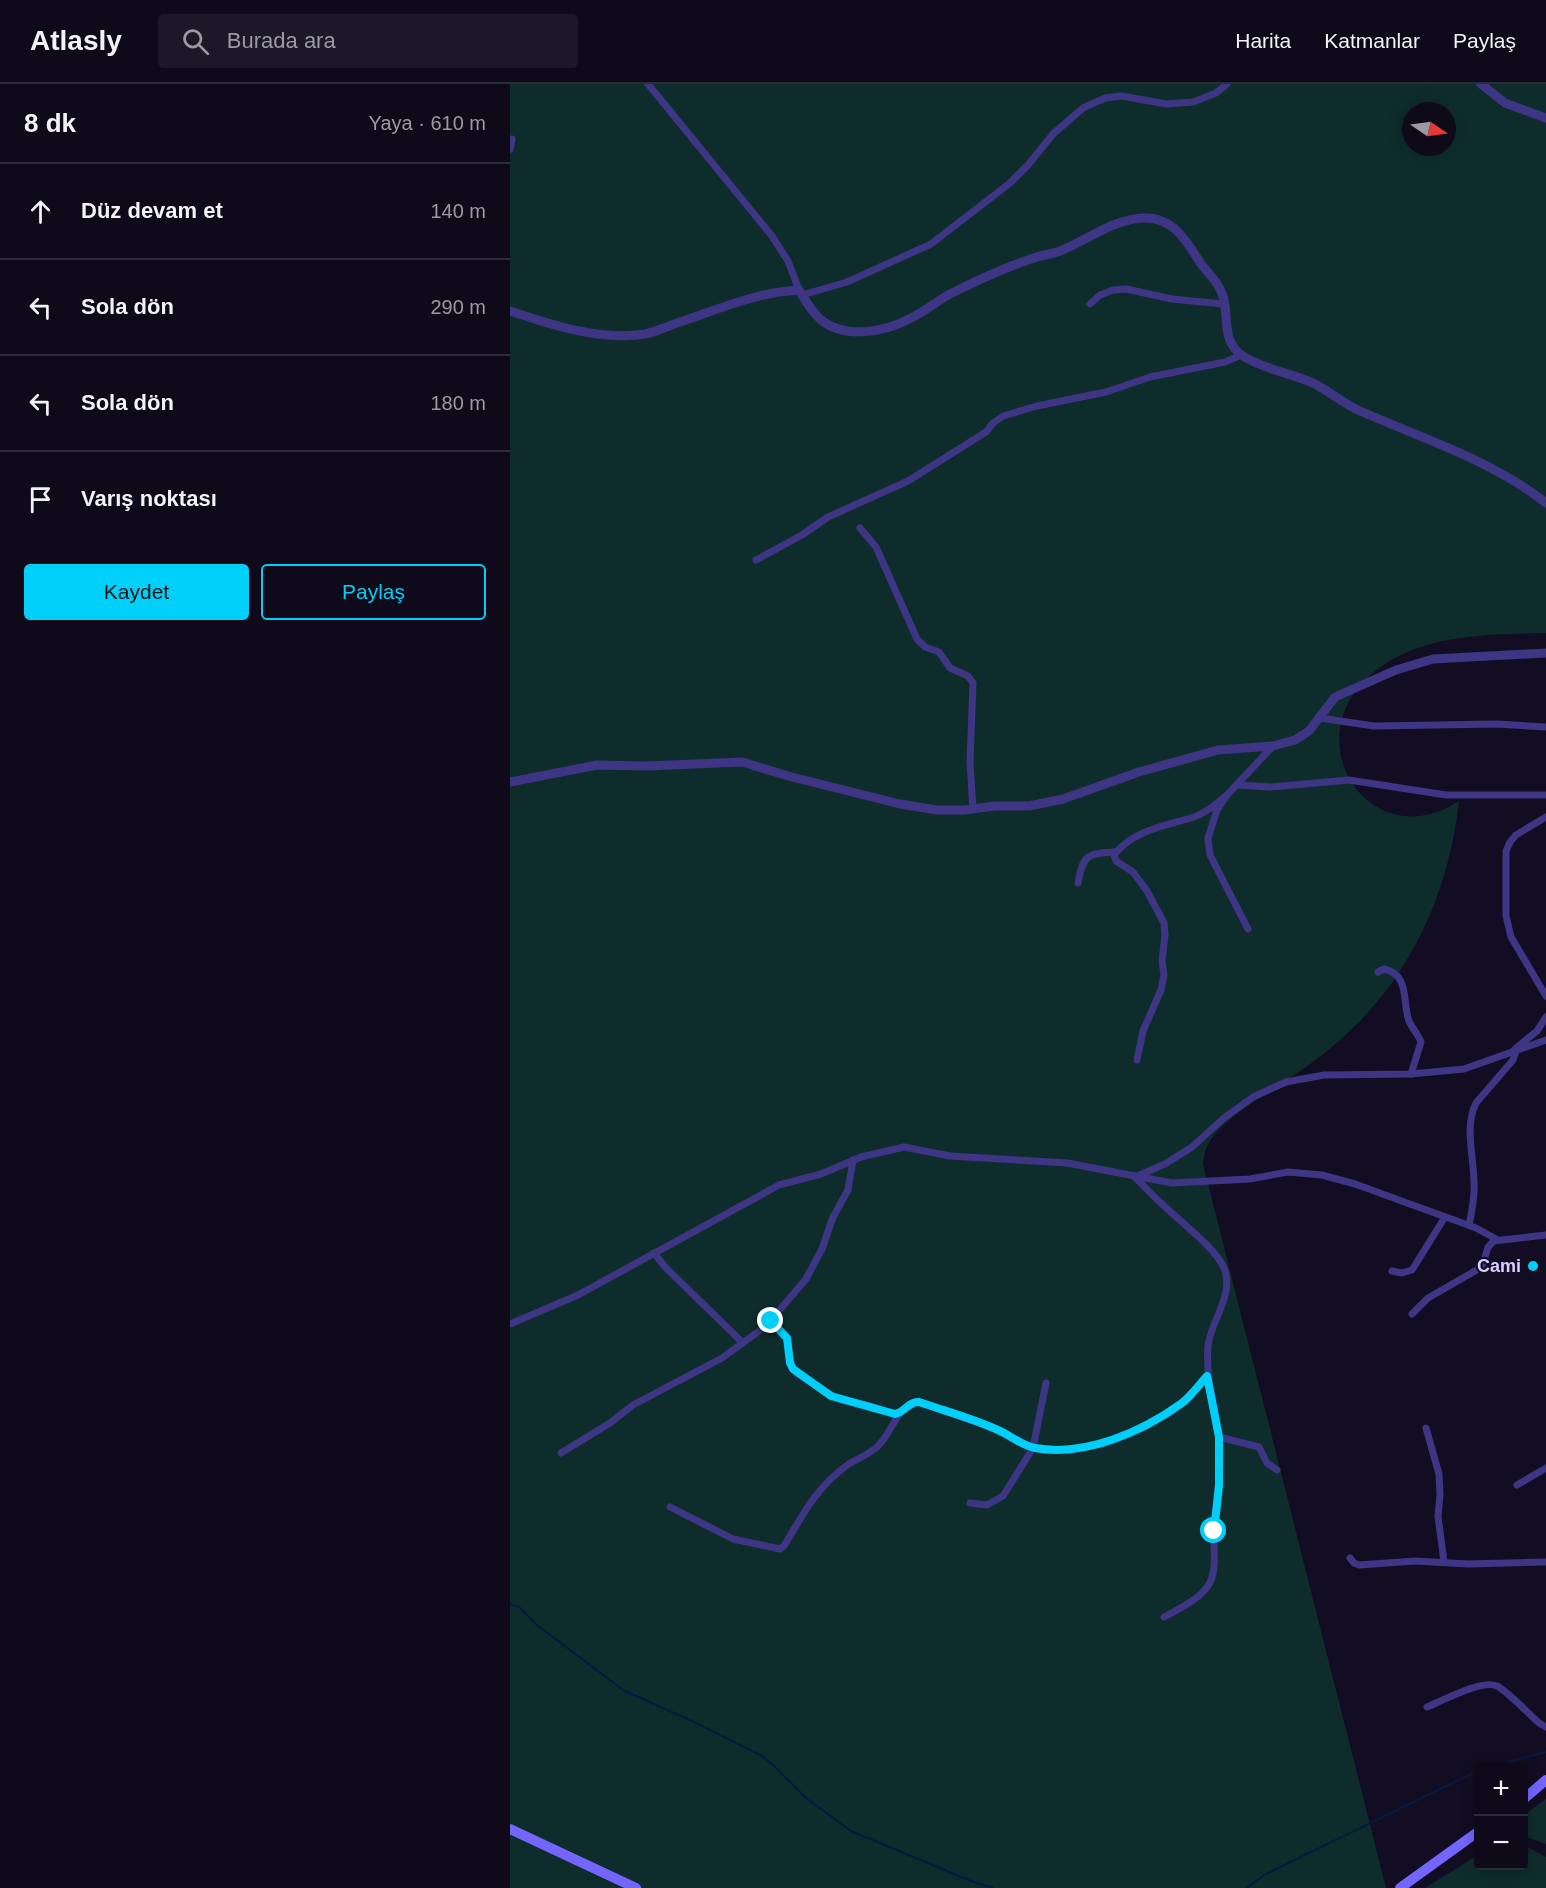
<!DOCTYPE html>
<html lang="tr">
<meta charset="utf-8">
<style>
:root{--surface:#0e0a1a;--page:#1c1827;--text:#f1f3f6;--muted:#9b9aa2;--line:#2e2b39;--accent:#00cff9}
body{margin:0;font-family:Helvetica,sans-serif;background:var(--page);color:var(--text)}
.controls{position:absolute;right:18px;bottom:18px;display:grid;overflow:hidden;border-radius:6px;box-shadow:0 3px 15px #0003}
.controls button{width:54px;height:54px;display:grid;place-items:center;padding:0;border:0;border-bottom:2px solid var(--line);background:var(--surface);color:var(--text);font:30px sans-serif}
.compass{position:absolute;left:892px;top:18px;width:54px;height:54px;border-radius:50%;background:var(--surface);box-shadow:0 3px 15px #0003;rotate:103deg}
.stop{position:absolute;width:18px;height:18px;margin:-14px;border:4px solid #00cff9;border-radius:50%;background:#fff}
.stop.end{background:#00cff9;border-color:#fff;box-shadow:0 2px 6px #0008}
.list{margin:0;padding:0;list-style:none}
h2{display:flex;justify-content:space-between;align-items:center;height:78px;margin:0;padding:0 24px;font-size:26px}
h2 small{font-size:20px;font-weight:400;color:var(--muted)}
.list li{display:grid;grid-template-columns:39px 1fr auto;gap:18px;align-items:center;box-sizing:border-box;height:96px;padding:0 24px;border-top:2px solid var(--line)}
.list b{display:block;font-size:22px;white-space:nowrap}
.list em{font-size:20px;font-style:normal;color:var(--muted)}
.actions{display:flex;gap:12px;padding:18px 24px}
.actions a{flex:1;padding:14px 0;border:2px solid var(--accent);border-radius:6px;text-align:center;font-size:21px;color:var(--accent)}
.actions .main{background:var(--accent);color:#111}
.icon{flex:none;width:33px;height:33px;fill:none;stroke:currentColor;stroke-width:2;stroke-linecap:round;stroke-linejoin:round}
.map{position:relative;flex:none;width:1036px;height:1804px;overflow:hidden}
header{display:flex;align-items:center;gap:36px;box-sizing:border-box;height:84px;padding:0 30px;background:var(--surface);border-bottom:2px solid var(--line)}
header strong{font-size:28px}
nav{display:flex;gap:33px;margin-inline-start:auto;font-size:21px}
.search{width:420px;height:54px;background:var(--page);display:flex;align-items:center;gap:15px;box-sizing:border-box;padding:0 21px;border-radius:6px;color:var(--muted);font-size:22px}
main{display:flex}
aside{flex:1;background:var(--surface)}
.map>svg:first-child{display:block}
</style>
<header>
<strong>Atlasly</strong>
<div class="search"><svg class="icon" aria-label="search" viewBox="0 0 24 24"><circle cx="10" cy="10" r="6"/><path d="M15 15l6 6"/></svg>Burada ara</div>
<nav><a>Harita</a><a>Katmanlar</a><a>Paylaş</a></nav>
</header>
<main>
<aside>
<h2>8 dk<small>Yaya · 610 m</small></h2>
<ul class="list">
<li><svg class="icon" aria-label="ahead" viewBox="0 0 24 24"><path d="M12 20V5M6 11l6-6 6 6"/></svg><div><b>Düz devam et</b></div><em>140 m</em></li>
<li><svg class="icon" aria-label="left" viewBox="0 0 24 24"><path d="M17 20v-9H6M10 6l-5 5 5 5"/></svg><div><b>Sola dön</b></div><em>290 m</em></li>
<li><svg class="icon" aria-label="left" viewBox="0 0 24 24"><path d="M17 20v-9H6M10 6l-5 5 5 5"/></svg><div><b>Sola dön</b></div><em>180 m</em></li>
<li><svg class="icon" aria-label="arrive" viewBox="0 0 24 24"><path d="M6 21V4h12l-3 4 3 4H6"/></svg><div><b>Varış noktası</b></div></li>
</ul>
<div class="actions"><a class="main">Kaydet</a><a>Paylaş</a></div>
</aside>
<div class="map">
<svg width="1036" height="1804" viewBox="0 0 1036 1804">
<rect width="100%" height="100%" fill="#120d23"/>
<g fill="#0f2c2d" fill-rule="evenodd">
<path d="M0,0H1036V549C994,550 940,550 900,567C763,624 850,782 949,717C940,798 909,875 852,935C834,953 814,971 793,985C768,1003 719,1030 702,1054C696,1062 694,1070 693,1080L876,1804H0ZM901,27H937V63H901Z"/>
<polygon points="1036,1715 1036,1760 1014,1752 1014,1731"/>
<polygon points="1014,1761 1036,1773 1036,1804 915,1804 968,1771 969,1782 1014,1782"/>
</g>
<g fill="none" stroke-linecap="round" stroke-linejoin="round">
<g stroke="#071841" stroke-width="2">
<polyline points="0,1520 9,1523 27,1541 113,1606 184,1638 252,1672 264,1682 296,1714 341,1747 461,1797 483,1804"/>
<polyline points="982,1682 1036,1668"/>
<polyline points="736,1804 756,1790 969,1686"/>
</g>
<g stroke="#3e3584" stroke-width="7">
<polyline points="138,0 262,152 278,177 289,206"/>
<polyline points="0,65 2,55"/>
<polyline points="292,211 337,198 421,160 500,99 518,81 543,50 573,24 595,14 612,12 656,20 683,18 706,9 717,0"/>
<polyline points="580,220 590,211 603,206 616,205 662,215 713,220"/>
<polyline points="350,444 366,463 407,555 415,563 429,568 440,584 458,592 463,599 460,678 463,725"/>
<polyline points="246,476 292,451 318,433 398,397 476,348 483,339 493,332 527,322 596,308 640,293 715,278 731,271"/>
<polyline points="810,634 864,642 987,640 1036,643"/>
<polyline points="727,701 761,703 839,696 936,711 1036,711"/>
<polyline points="1036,733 1006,751 1000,758 996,767 996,832 1001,853 1036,912"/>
<path d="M568,799C573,771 577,769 606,768"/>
<polyline points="738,845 700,771 698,754 707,726 717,711 763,662"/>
<path d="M868,888L874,885C900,890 892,918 899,937C902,944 908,950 911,958L901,990"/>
<polyline points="1005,965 1027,947 1036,933"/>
<path d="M627,976L633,947L651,906L654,891L652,877L655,851L654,839L637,807L623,788L606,777L604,771C622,747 654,742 681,734C695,730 706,720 717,711"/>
<path d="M625,1093C634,1102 642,1111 651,1119C668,1136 705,1163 714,1184C725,1210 701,1236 698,1262C695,1294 706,1322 709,1353C713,1385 705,1416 704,1448C703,1466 708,1486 698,1502C688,1516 669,1525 654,1533"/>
<polyline points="625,1093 655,1080 682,1063 714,1034 743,1013 776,998 814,991 901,990 954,985 1036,956"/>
<path d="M959,1141C962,1127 965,1113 964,1099C964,1073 954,1043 966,1019L1003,976L1006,967"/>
<polyline points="144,1169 155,1183 233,1259"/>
<polyline points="882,1187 892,1189 902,1186 935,1133"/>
<polyline points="902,1230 918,1214 972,1183 978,1163 984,1157 1036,1151"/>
<polyline points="261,1237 277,1254 280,1279 288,1290 328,1315 361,1322 381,1329 390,1329"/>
<polyline points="0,1240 68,1211 269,1101 311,1090 351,1073 394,1063 440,1072 557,1079 662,1099 740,1095 778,1088 812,1091 845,1100 966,1144 988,1156"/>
<polyline points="916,1344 929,1390 930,1411 928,1432 934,1478"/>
<polyline points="709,1353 749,1363 757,1379 767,1386"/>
<polyline points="51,1369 100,1339 123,1321 212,1274 256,1242 296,1195 312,1165 323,1133 338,1106 343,1076"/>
<polyline points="1007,1401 1036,1384"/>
<path d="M460,1419L477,1421L493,1412L523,1364C535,1364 549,1367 560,1366C596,1361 649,1340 675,1316C683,1309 690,1300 697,1292"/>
<path d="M160,1423L223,1455L270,1465L274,1462C292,1432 306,1404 336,1382C346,1375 358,1371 367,1363C381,1351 389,1317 409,1318L488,1346L523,1364L536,1299"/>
<polyline points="840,1474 844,1479 849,1481 905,1477 958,1480 1036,1478"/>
<path d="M917,1623C932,1617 972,1595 987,1602C996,1606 1020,1631 1029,1639L1036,1643"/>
</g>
<g stroke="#3e3584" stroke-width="9">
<polyline points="971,0 995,19 1036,34"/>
<path d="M0,227C42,241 90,257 135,250C146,248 158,242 170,238C209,225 247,208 289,206C295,216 301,227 310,235C335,256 375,248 401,234C416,227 429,215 444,208C470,195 496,183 524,174C532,171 542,170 550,167C578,156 603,135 634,134C664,133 677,158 691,180C697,188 706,196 710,205C722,227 708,256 733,272C755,286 782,289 805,300C820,308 833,319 848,326C913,355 980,375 1036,419"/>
<polyline points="0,698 87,681 136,682 232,678 282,693 390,720 427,726 454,726 485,722 519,722 553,715 629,688 708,666 763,662 785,656 799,647 825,613 886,586 923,575 1036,569"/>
</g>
<g stroke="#7465ff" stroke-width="10">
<polyline points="1015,1714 1036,1696"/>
<polyline points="0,1745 126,1804"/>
<polyline points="890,1804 969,1747"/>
</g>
</g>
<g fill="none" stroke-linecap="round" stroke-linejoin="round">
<path stroke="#00cff9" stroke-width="8" d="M261,1237L277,1254L280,1279L283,1285L321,1312L385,1330C395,1328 399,1317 409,1318C435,1327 462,1334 488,1346C500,1351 512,1362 525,1364C575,1373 632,1348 672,1319C681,1312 689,1301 697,1292L709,1353V1402L704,1447"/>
</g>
<circle fill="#00cff9" stroke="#120d23" stroke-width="2" cx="1023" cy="1182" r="6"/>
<g text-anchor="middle" stroke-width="4.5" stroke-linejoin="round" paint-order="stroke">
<g font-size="18" font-weight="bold" fill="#d7ceff" stroke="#120d23" text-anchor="end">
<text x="1011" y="1188">Cami</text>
</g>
</g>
</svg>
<div class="controls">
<button>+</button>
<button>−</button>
</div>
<svg class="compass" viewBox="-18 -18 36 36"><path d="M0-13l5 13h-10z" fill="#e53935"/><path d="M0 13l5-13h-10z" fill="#9b9aa2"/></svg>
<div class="stop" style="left:704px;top:1447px"></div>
<div class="stop end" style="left:261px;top:1237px"></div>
</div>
</main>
